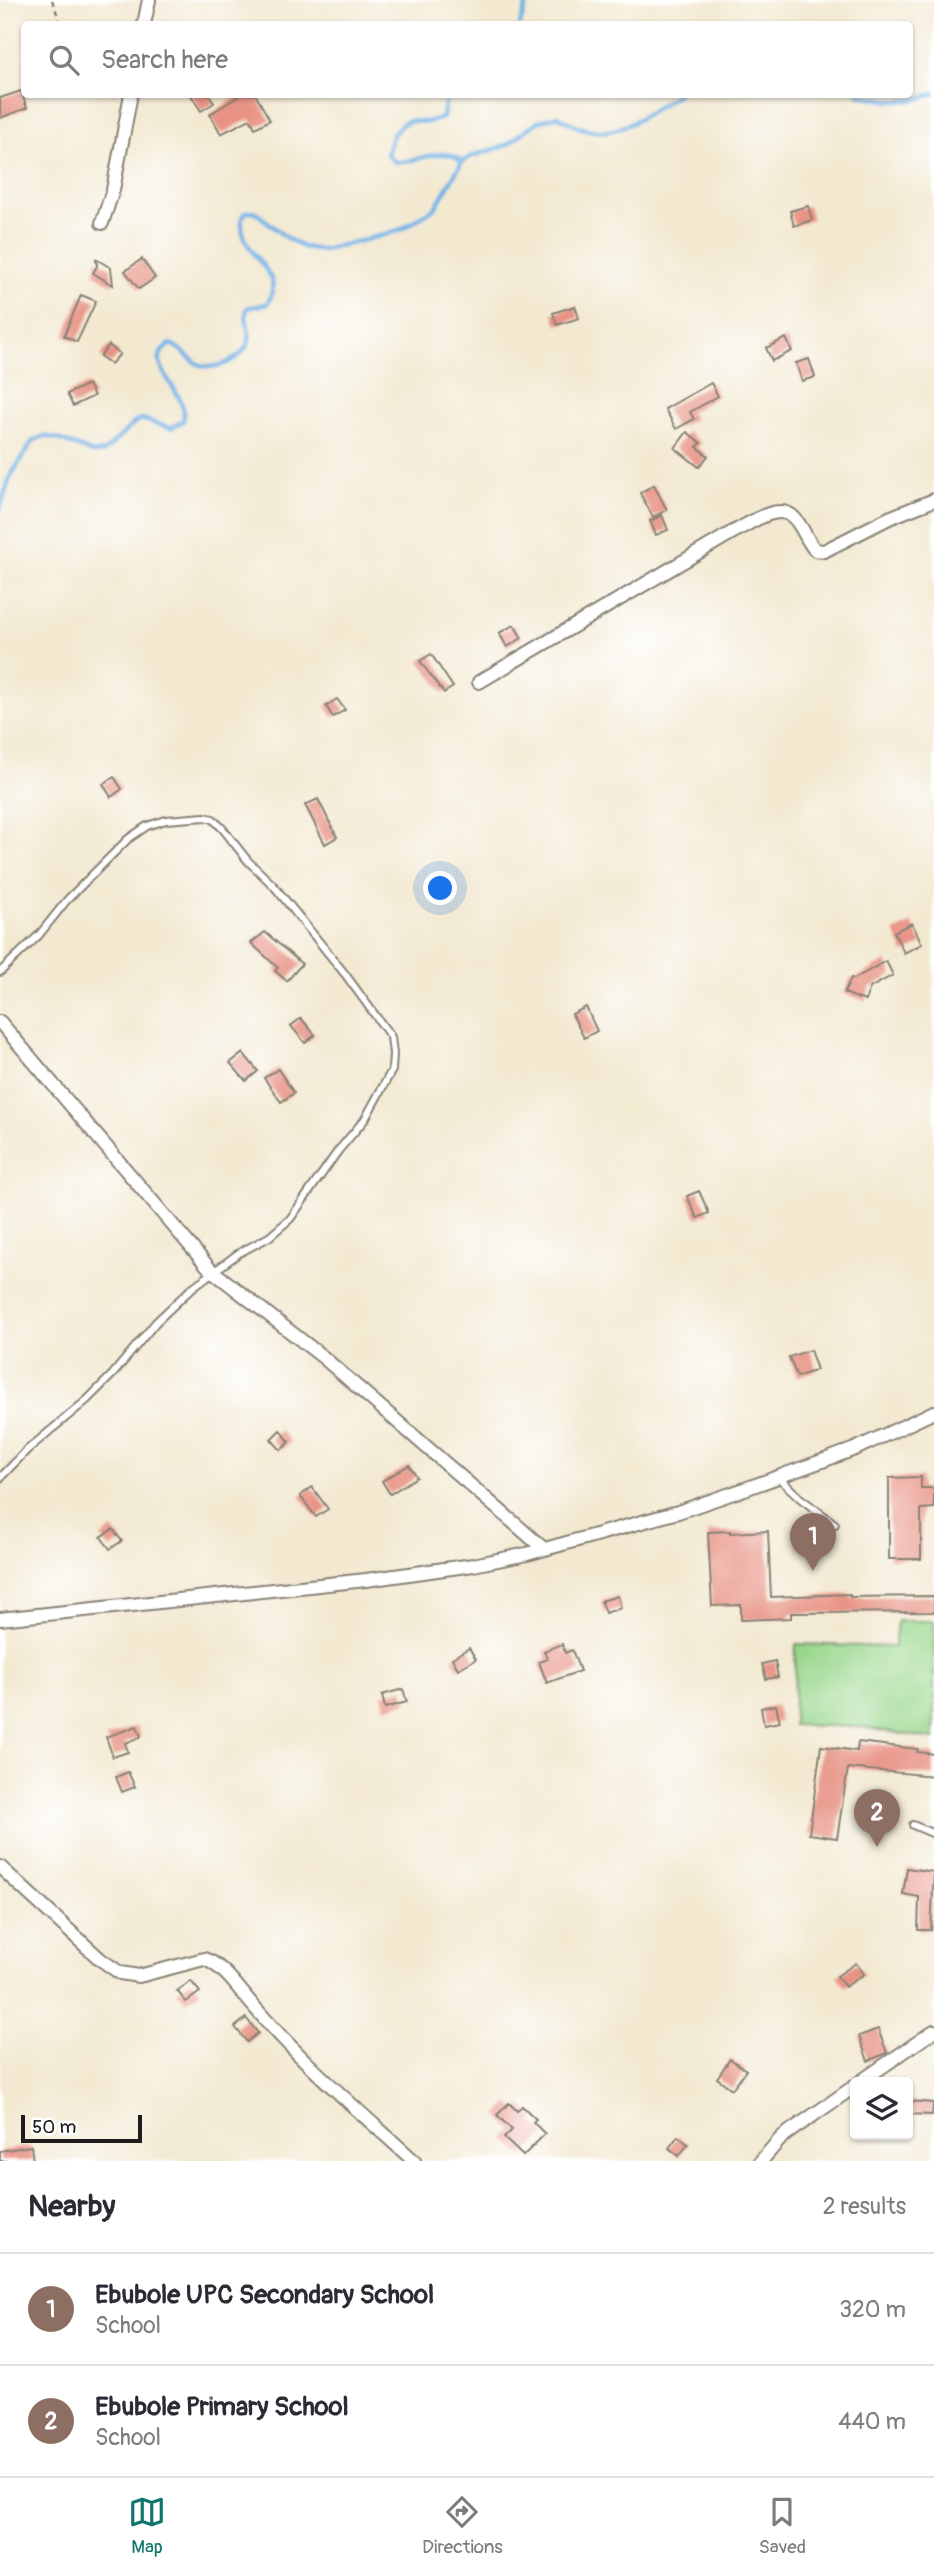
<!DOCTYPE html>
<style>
:root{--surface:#fff;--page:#f2f2f3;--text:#2b2b33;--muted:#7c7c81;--line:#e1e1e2;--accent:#0f766e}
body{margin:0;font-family:Pangolin,sans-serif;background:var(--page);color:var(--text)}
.controls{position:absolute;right:21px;bottom:21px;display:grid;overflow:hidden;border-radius:7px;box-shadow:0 2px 5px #0004}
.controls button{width:63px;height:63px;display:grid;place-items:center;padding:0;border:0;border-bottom:2px solid var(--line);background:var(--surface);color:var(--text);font:35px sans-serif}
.scale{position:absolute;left:21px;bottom:18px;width:121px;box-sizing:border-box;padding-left:7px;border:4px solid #1c1c1c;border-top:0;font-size:19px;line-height:24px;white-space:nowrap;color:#1c1c1c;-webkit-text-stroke:5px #fff;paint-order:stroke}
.you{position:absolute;left:441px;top:889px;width:24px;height:24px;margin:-18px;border:5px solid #fff;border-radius:50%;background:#1a73e8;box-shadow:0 0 0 10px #1a73e833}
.badge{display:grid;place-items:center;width:46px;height:46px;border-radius:50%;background:var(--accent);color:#fff;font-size:23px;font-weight:700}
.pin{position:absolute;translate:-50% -58px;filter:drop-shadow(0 2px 4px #0008)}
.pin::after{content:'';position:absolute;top:37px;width:24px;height:21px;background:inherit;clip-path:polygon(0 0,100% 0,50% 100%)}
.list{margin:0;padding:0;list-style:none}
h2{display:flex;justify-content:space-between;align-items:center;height:91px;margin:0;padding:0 28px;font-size:30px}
h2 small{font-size:23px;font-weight:400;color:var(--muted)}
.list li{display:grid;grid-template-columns:46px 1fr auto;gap:21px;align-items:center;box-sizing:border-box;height:112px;padding:0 28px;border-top:2px solid var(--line)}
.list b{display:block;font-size:26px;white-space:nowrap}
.list p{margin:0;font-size:23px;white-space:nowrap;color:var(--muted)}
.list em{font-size:23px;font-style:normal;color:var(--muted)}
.icon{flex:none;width:38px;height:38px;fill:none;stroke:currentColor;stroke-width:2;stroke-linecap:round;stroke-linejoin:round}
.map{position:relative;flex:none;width:934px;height:2161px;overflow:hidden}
.search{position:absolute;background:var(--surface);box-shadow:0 2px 5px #0004;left:21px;right:21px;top:21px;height:77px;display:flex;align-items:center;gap:18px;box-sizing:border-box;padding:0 24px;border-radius:7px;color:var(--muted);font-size:26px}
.sheet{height:315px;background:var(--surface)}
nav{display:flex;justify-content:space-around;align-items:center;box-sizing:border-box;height:98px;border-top:2px solid var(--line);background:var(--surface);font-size:19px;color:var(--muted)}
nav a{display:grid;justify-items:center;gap:4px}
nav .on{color:var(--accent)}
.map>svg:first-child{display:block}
</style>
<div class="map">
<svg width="934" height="2161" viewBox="0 0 934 2161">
<rect width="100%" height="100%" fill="#fff"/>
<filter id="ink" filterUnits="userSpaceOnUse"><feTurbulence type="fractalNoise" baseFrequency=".0143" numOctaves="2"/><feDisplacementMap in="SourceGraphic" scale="14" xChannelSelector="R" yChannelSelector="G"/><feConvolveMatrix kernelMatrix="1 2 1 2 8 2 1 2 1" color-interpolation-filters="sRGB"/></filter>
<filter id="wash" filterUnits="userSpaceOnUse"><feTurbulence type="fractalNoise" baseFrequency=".00686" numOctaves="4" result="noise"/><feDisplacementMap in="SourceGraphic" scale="28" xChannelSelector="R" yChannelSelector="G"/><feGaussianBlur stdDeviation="1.57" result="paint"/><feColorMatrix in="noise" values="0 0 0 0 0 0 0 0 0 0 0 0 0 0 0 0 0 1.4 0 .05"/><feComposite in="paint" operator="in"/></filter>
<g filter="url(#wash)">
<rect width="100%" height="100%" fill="#f3e9d1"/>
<polygon fill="#99d78b" stroke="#5a7a54" stroke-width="2" points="897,1621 934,1621 934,1739 861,1727 793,1725 796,1644 894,1647"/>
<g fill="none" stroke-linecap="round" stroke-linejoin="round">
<g stroke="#74b3e7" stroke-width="4.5">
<polyline points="520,24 528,0"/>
<path d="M446,94L443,118L426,122L408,121L401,125L392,136L387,154L395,162C417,164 444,143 462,162"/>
<path d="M858,94C884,101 910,106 934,93"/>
<path d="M0,509L10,477L33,441L44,436L58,439L93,453L104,452L135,422L141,419L171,428L183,421C191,392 137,362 171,344C182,349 188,358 198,364C214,373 245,359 249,340C251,330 243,319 247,308L267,304C289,268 238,260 242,217L247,212L254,211L288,239L303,247L323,250L384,235L402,229L435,208L462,162L472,156L507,145L537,122L558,116C611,150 632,121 678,94"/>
</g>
</g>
<g id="blocks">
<g fill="#e89384">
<polygon points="21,91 27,108 0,118 0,98"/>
<polygon points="190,94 209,94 214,103 201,111"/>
<polygon points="242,94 255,94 270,120 255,128 250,119 221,134 210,114"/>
<polygon points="808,206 812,220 794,226 790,211"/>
<polygon points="96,259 111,268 113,285 93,273 97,266"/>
<polygon points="142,259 155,278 139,289 125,271"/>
<polygon points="81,295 96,301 77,342 64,336"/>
<polygon points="575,306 579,318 557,325 553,313"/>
<polygon points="786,338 792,351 772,361 766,348"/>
<polygon points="109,345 120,354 111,364 100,356"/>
<polygon points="809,359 815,377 802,381 796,363"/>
<polygon points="711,383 718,396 690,412 694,419 676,429 665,409"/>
<polygon points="88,384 94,396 73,406 67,394"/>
<polygon points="687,432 701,443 697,447 708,456 699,467 675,448"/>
<polygon points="654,485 667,510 653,517 640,493"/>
<polygon points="662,515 668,530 656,535 650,521"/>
<polygon points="514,625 522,638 507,647 499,633"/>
<polygon points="431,654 453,687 444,693 420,661"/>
<polygon points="337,699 345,710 333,717 326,706"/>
<polygon points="114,777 122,789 111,797 103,784"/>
<polygon points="318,799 337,837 325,844 305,805"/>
<polygon points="912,923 922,944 904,953 894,932"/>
<polygon points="265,932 302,964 287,981 275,971 278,968 251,943"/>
<polygon points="886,961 893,975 870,988 865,1001 844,993 851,978 854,979"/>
<polygon points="586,1007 597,1031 584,1038 572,1014"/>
<polygon points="301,1018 315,1035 305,1043 291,1026"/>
<polygon points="243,1053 258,1071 246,1081 230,1063"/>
<polygon points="278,1069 294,1093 281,1102 264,1078"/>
<polygon points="699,1191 709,1213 697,1218 687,1196"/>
<polygon points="810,1350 817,1370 797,1377 789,1357"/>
<polygon points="280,1430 290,1442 281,1450 271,1439"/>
<polygon points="409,1465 417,1477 390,1494 382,1481"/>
<polygon points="921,1477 921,1488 934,1488 934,1508 921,1509 921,1559 889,1559 889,1478"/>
<polygon points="312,1487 328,1509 316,1517 300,1496"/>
<polygon points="113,1529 122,1541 110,1549 101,1537"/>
<polygon points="730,1531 730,1533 768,1531 771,1597 850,1594 850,1597 934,1596 934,1612 791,1613 791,1618 741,1620 741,1605 712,1606 708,1532"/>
<polygon points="618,1596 621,1608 605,1613 601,1601"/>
<polygon points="562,1644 565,1653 572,1650 580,1671 547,1683 539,1662 547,1659 544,1651"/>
<polygon points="469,1648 476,1659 458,1669 452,1658"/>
<polygon points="775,1661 778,1677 766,1679 762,1664"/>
<polygon points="403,1689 407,1702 385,1708 382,1695"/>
<polygon points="776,1705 780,1722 764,1725 761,1708"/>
<polygon points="137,1726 141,1737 125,1743 128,1752 113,1757 106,1737"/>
<polygon points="858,1742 918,1749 917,1752 934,1754 934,1776 848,1768 837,1838 809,1834 821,1746 857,1751"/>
<polygon points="128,1772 135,1787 122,1792 116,1777"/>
<polygon points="907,1868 934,1872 931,1930 918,1930 919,1897 903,1894"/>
<polygon points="856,1963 864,1974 845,1987 837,1976"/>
<polygon points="191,1981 200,1992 186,2002 177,1991"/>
<polygon points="246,2018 258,2033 247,2042 235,2027"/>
<polygon points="878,2029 887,2053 868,2061 859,2036"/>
<polygon points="730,2059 746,2070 732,2089 717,2078"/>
<polygon points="908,2101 933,2103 932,2115 908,2114"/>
<polygon points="509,2103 517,2111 522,2106 536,2119 533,2122 545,2134 523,2156 504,2138 512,2130 497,2115"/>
<polygon points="678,2136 688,2144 679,2156 669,2148"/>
<polygon points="31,2146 33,2161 0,2161 0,2151"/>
</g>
</g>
</g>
<g filter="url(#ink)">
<use href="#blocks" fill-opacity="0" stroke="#888276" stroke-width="2"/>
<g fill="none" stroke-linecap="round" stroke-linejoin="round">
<defs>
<g id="service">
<polyline points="0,972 39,935 67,900 128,839 147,826 166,820 205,817 213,819 223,829 248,861 274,886 345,974 391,1037 393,1054 392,1070 365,1119 338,1151 290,1219 269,1237 239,1253 193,1287 156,1322 113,1374 87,1400 27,1450 0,1478"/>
<polyline points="778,1477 800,1498 835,1524"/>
<polyline points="913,1825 934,1834"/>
</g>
<g id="minor">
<polyline points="144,24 149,0"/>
<polyline points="102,223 113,190 131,94"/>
<path d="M479,682L733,532C748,525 776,503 792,516C802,524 806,540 815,550L824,551L889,518L934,500"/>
<polyline points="0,1022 210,1269 324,1358 544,1549"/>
<polyline points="0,1619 366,1580 473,1565 527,1554 678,1512 742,1490 855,1449 934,1412"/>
<path d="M0,1867L100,1959L120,1973L139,1976L204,1959C223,1965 238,1988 251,2003C300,2061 358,2110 414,2161"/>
<polyline points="860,2082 934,2031"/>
<polyline points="761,2161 782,2137 855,2086"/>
</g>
</defs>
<use href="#service" stroke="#888276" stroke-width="10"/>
<use href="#minor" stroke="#888276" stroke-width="16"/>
<g stroke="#888276" stroke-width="2.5" stroke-dasharray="5 5" stroke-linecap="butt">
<polyline points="52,0 61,24"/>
<polyline points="105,94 114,99"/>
</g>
<use href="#service" stroke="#fff" stroke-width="6"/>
<use href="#minor" stroke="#fff" stroke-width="12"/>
</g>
</g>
</svg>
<div class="controls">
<button><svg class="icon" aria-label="layers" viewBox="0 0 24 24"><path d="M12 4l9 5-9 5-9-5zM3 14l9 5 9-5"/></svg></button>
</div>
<div class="scale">50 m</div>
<div class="you"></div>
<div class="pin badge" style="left:813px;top:1571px;background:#8d6e63">1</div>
<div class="pin badge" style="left:877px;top:1847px;background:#8d6e63">2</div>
<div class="search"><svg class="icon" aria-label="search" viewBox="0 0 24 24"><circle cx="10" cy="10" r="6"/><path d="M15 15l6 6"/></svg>Search here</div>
</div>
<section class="sheet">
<h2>Nearby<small>2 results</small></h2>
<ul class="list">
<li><span class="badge" style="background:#8d6e63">1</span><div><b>Ebubole UPC Secondary School</b><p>School</p></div><em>320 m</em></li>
<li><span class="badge" style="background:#8d6e63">2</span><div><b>Ebubole Primary School</b><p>School</p></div><em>440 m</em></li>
</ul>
</section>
<nav>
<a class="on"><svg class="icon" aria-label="map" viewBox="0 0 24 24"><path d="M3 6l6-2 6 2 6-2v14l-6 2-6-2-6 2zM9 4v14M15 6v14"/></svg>Map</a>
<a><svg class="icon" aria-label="directions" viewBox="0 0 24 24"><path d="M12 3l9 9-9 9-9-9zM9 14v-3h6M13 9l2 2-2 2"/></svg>Directions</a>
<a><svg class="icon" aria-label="saved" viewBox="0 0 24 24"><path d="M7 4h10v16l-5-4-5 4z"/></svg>Saved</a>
</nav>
